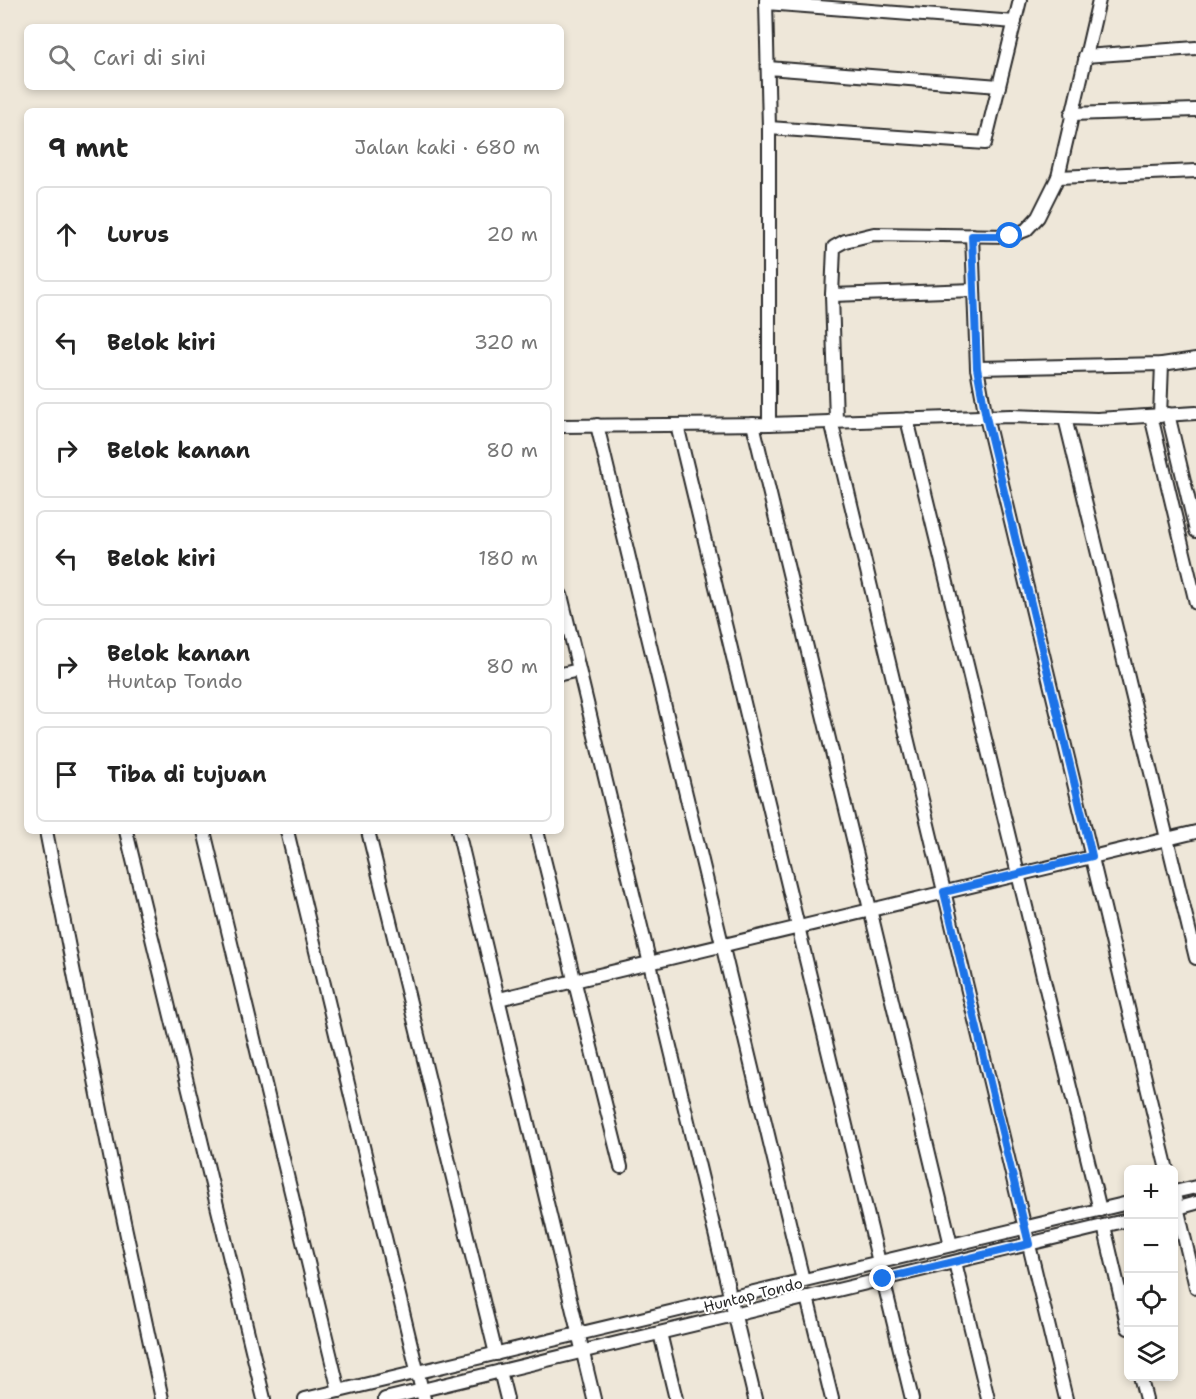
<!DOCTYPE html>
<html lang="id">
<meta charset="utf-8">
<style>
:root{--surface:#fff;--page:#f2f2f2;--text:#222;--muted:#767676;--line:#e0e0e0}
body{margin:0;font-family:"Shantell Sans",sans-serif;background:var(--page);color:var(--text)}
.controls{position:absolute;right:18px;bottom:18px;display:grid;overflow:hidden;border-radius:9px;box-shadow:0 3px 9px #0003}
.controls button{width:54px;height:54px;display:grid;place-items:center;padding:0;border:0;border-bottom:2px solid var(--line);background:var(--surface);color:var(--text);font:30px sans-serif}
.stop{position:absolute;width:18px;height:18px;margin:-14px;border:4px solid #1a73e8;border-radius:50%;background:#fff}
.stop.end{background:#1a73e8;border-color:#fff;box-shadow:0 2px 6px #0008}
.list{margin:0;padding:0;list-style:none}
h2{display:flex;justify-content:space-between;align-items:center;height:78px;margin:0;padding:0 24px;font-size:26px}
h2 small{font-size:20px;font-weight:400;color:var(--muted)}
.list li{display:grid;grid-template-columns:39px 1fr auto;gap:18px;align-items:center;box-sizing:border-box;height:96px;margin:0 12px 12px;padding:0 12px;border:2px solid var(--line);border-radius:9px}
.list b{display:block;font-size:22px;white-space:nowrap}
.list p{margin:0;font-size:20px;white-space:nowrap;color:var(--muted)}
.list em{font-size:20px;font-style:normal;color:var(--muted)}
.icon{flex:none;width:33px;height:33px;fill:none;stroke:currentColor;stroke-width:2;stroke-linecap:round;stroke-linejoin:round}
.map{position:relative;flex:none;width:1196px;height:1399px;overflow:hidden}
.search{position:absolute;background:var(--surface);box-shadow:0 3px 9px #0003;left:24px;top:24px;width:540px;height:66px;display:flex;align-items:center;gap:15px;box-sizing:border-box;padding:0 21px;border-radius:9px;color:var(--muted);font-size:22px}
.panel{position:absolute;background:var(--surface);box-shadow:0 3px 9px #0003;left:24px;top:108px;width:540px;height:726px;border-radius:9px}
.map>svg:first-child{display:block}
</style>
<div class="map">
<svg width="1196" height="1399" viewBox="0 0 1196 1399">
<rect width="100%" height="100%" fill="#eee7d9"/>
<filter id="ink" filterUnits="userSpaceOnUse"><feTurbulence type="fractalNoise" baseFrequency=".0167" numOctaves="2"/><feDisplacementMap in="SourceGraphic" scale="12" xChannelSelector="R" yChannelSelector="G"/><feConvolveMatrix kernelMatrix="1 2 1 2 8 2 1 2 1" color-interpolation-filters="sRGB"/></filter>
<g filter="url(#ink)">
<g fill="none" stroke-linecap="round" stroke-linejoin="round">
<defs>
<g id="minor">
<polyline points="766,0 769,128 769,424"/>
<polyline points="766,3 1015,22"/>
<polyline points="1085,56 1196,48"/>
<polyline points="768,68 999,86"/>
<polyline points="1071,114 1196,110"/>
<polyline points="769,128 985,143 1020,0"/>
<polyline points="1058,177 1196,171"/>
<polyline points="972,235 977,368"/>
<polyline points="832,295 974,290"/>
<polyline points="1168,414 1196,531"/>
<polyline points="1151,416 1196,603"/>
<polyline points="1160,416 1162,364"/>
<polyline points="1065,418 1196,958"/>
<polyline points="907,419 1100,1210"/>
<polyline points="836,420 832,295 834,247 845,241 874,234 1010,236 1026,230 1038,217 1058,177 1099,0"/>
<polyline points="831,421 1066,1399"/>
<polyline points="753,424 951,1245"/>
<polyline points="597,425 803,1280"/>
<polyline points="677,425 912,1399"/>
<polyline points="561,426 769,424 1011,416 1097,419 1196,413"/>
<polyline points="561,595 755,1399"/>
<polyline points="561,674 579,670"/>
<polyline points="46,831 111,1161 162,1399"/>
<polyline points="126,831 264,1399"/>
<polyline points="204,831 339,1391"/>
<polyline points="287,831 424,1399"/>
<polyline points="368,831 496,1354"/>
<polyline points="458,831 594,1399"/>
<polyline points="537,831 621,1167"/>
<polyline points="499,999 1196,832"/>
<polyline points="1167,1170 986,417 977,368 1162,364 1196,359"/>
<polyline points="1174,1192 1196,1187"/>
<polyline points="1174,1194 1196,1287"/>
<polyline points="1174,1209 1196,1203"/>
<polyline points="1104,1226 1128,1328"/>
<polyline points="955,1262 988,1399"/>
<polyline points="807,1297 832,1399"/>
<polyline points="660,1333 676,1399"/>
<polyline points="500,1371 507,1399"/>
<polyline points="1140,1376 1146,1399"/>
<polyline points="305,1399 1128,1203"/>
<polyline points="385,1399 1128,1220"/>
</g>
</defs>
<use href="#minor" stroke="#2b2b2b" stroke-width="16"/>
<use href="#minor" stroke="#fff" stroke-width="12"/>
</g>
</g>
<g fill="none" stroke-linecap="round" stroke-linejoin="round" filter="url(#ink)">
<polyline stroke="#1a73e8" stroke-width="8" points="883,1279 1029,1244 944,892 1092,856 986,417 977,368 972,236 1010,236"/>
</g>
<g text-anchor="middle" stroke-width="4.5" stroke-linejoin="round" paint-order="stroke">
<g font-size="15" fill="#2b2b2b" stroke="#fff">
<text transform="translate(753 1295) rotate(-14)" y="5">Huntap Tondo</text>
</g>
</g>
</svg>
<div class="controls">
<button>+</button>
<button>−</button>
<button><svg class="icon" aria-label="locate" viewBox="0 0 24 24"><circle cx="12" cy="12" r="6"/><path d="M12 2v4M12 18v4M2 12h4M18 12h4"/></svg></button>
<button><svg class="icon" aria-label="layers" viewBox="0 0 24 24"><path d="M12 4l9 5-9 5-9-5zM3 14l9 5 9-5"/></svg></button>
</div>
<div class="stop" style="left:1010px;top:236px"></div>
<div class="stop end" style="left:883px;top:1279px"></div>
<div class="search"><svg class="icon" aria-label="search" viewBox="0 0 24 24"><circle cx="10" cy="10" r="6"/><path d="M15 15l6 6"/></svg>Cari di sini</div>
<section class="panel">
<h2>9 mnt<small>Jalan kaki · 680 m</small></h2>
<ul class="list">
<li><svg class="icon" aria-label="ahead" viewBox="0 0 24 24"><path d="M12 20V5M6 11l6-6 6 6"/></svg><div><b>Lurus</b></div><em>20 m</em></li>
<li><svg class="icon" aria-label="left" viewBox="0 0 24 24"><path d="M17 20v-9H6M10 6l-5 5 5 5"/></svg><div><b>Belok kiri</b></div><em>320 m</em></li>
<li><svg class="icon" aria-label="right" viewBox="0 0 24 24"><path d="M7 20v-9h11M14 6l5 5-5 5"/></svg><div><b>Belok kanan</b></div><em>80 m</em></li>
<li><svg class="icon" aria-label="left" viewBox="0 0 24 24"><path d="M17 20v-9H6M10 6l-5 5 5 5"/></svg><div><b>Belok kiri</b></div><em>180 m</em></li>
<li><svg class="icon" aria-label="right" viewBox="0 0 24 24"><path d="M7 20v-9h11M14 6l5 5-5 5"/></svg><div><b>Belok kanan</b><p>Huntap Tondo</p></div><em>80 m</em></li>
<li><svg class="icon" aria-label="arrive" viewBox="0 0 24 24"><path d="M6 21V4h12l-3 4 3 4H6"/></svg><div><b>Tiba di tujuan</b></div></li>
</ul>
</section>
</div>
